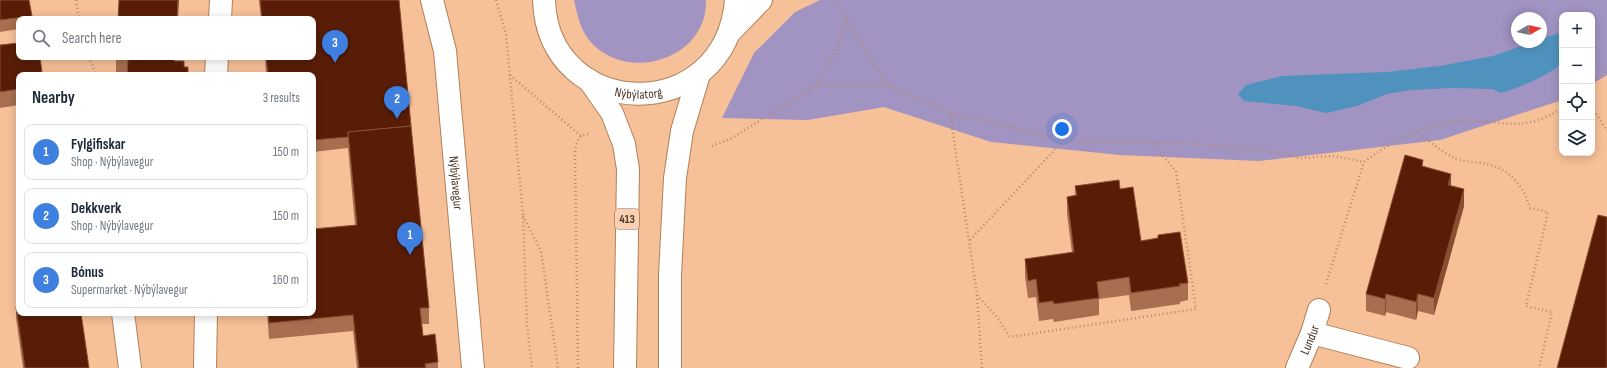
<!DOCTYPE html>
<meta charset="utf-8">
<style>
:root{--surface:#fff;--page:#f2f2f3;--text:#1f2937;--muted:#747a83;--line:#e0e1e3;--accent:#2d5d7b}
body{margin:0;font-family:"Sofia Sans Condensed",sans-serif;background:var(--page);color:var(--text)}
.controls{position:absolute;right:12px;top:12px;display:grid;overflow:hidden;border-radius:8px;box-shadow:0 2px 10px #0003}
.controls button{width:36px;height:36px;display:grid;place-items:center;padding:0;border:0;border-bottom:1px solid var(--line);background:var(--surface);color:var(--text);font:20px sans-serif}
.compass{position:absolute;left:1511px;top:12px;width:36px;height:36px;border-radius:50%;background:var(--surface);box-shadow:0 2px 10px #0003;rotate:81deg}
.you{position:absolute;left:1062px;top:129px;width:14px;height:14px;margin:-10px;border:3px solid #fff;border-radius:50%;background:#1a73e8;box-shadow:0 0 0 6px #1a73e833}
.badge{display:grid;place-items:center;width:26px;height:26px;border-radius:50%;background:var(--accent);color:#fff;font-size:13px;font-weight:700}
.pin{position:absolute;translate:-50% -33px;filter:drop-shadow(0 1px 2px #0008)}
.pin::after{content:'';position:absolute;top:21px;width:14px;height:12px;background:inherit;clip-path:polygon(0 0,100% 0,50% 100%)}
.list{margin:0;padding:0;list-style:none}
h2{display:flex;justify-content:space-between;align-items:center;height:52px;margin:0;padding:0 16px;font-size:17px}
h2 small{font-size:13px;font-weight:400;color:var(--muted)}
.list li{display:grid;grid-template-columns:26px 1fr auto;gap:12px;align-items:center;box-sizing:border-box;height:56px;margin:0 8px 8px;padding:0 8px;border:1px solid var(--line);border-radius:8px}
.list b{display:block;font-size:15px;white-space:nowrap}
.list p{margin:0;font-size:13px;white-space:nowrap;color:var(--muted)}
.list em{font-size:13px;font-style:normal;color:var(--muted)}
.icon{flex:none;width:22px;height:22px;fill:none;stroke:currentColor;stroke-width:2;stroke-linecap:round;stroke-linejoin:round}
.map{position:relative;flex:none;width:1607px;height:368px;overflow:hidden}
.search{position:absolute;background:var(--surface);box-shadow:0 2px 10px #0003;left:16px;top:16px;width:300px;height:44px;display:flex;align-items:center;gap:10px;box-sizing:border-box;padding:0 14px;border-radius:8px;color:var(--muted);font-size:15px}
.panel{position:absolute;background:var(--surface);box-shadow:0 2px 10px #0003;left:16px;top:72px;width:300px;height:244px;border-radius:8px}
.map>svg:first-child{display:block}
</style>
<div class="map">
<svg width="1607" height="368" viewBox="0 0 1607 368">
<rect width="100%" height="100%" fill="#f6c098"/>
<g fill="#a193c2" fill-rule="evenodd">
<path d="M574,0H706C708,59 626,85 589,40C580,28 577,14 574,0Z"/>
<path d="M820,0H1607V75L1592,84V15H1562V100L1440,140L1259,161L1120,155L991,142L884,107L808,120L722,118L754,53L795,12ZM1517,18H1541V42H1517Z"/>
</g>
<path fill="#4f92bd" d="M1562,32V64C1543,78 1523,86 1501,93L1492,89L1451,88L1411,90L1387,94L1357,106L1326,113L1296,106L1244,101L1238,94L1246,85L1282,76L1387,72L1440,66L1493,56L1533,42H1541V39Z"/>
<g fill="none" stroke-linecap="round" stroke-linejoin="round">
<defs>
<g id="minor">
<path id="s1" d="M432,0L445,51L473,368"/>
<polyline points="220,19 221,0"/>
<polyline points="216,75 217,57"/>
<polyline points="123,313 130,368"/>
<polyline points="1312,333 1408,358"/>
<polyline points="205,368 206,313"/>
<path id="s2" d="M1297,368L1312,333L1319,310"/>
</g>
<g id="major">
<path id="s3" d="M544,0C548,122 725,128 736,0"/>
<polyline points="730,32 761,0"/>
<polyline points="589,80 612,113 624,144 628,169 625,368"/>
<polyline points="670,368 670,275 675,178 682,131 699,74"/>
</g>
</defs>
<use href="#minor" stroke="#b18059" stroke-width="24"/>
<use href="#major" stroke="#b18059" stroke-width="24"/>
<g stroke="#b58b6c" stroke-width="2.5" stroke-dasharray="1 3" stroke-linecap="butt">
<polyline points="76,0 79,19"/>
<polyline points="496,0 506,34 523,215 527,325 532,368"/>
<polyline points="836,3 887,85"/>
<polyline points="89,57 96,75"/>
<polyline points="510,75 581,136"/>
<polyline points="1592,83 1607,70"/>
<polyline points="817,85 837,50 846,19"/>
<polyline points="1592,107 1607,131"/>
<polyline points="950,113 977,295 982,368"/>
<path d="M1416,132C1427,139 1443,153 1454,158C1464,162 1477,162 1487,164C1510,169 1524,187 1530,208L1548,212L1526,306L1552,312L1539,368"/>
<path d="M712,146L732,138L817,85H887L950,113L1064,140L1196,144L1260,149L1299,158L1334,156L1364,162C1391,142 1418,127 1452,122C1497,116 1519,137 1562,108"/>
<polyline points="523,216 541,251 558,368"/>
<polyline points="970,240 1064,140"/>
<polyline points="1326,284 1364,162"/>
<polyline points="977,295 996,316 1010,337 1196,309 1176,171 1152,143"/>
<polyline points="578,368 575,151 577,142 581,136 591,133"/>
</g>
<use href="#minor" stroke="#fff" stroke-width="22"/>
<use href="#major" stroke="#fff" stroke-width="22"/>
</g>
<g fill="#a86e50">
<polygon points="0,0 32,16 32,19 19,19 19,29 0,32"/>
<polygon points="259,0 399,0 429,308 429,324 422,324 423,336 438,362 438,368 357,368 353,331 269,339 267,313 313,313 355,225 348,148 313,152 313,75 266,75 265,57 313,57 313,19 261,19"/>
<polygon points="0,45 42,72 42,75 19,75 19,105 0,108"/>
<polygon points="116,57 176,57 175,61 184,67 188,75 116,75"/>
<polygon points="1423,166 1451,186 1464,206 1434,315 1418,311 1416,320 1386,312 1385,316 1366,311 1366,294"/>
<polygon points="1075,186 1120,189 1141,241 1158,238 1158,235 1188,283 1188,300 1180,302 1180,304 1131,311 1129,295 1099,299 1099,315 1054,322 1053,319 1039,321 1036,297 1028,298 1025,277 1025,259 1072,253 1067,214 1067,197 1075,196"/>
<polygon points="16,307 89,368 23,368 16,318"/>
</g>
<g fill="#884e32">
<polygon points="178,0 179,0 178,19 177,19"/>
<polygon points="1451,174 1451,191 1448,185"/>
<polygon points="1464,189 1464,206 1434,315 1434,298"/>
<polygon points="1386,294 1386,312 1385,316 1385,299"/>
<polygon points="1418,294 1418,311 1416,320 1416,302"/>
</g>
<g fill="#591d07" stroke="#884e32">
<polygon points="0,0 29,0 32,16 0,20"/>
<polygon points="119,0 178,0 177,19 118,19"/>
<polygon points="260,0 399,0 411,126 348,132 348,137 313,140 313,75 268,75 266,57 313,57 313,19 262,19"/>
<polygon points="19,43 19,57 40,57 42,72 26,75 19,75 19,89 0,92 0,45"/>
<polygon points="116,57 174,57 174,61 184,61 184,67 188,67 188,75 127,75 128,59 116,59"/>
<polygon points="411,126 429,308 420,308 423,336 435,334 438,362 425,364 426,368 359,368 353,315 269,323 268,313 313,313 313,229 357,225 348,132"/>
<polygon points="1405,155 1423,160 1422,166 1451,174 1448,185 1464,189 1434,298 1418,294 1416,302 1386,294 1385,299 1366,294"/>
<polygon points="1119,180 1120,189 1133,187 1141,241 1158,238 1158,235 1180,232 1188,283 1179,284 1180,286 1131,293 1129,277 1097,282 1099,298 1054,304 1053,301 1039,303 1036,279 1028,281 1025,259 1074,252 1067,197 1077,195 1075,186"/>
<polygon points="1598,215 1607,217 1607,368 1557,368"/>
<polygon points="19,306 19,313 81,313 89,368 25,368 16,307"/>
</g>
<g text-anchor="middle" stroke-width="4" stroke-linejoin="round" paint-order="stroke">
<rect fill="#fbd0b0" stroke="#80654f" stroke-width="1" x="615" y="209" width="24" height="20" rx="3"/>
<g font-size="12" font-weight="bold" fill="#4c3726">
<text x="627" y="223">413</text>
</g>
<g font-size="13" fill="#4c3726" stroke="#fbd0b0">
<text dy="5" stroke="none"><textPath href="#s3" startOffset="148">Nýbýlatorg</textPath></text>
<text dy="5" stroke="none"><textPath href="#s1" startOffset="185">Nýbýlavegur</textPath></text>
<text dy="5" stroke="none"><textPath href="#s2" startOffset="31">Lundur</textPath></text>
</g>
</g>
</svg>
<div class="controls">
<button>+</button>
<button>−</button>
<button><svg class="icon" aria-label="locate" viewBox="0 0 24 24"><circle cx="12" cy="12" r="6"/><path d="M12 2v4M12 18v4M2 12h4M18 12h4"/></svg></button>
<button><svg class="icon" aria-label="layers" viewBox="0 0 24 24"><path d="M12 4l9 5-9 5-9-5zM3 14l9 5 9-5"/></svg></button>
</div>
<svg class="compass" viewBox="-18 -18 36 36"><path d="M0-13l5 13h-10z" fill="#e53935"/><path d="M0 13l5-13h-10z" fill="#747a83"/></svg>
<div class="you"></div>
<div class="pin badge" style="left:410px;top:255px;background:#3f7fe0">1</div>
<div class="pin badge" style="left:397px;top:119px;background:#3f7fe0">2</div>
<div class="pin badge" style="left:335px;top:63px;background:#3f7fe0">3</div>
<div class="search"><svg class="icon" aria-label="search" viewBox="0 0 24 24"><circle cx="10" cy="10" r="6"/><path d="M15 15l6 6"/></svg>Search here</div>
<section class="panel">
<h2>Nearby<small>3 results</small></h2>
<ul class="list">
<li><span class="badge" style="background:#3f7fe0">1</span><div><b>Fylgifiskar</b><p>Shop · Nýbýlavegur</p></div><em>150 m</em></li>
<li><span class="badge" style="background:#3f7fe0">2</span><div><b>Dekkverk</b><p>Shop · Nýbýlavegur</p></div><em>150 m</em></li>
<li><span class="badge" style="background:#3f7fe0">3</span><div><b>Bónus</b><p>Supermarket · Nýbýlavegur</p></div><em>160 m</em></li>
</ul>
</section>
</div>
